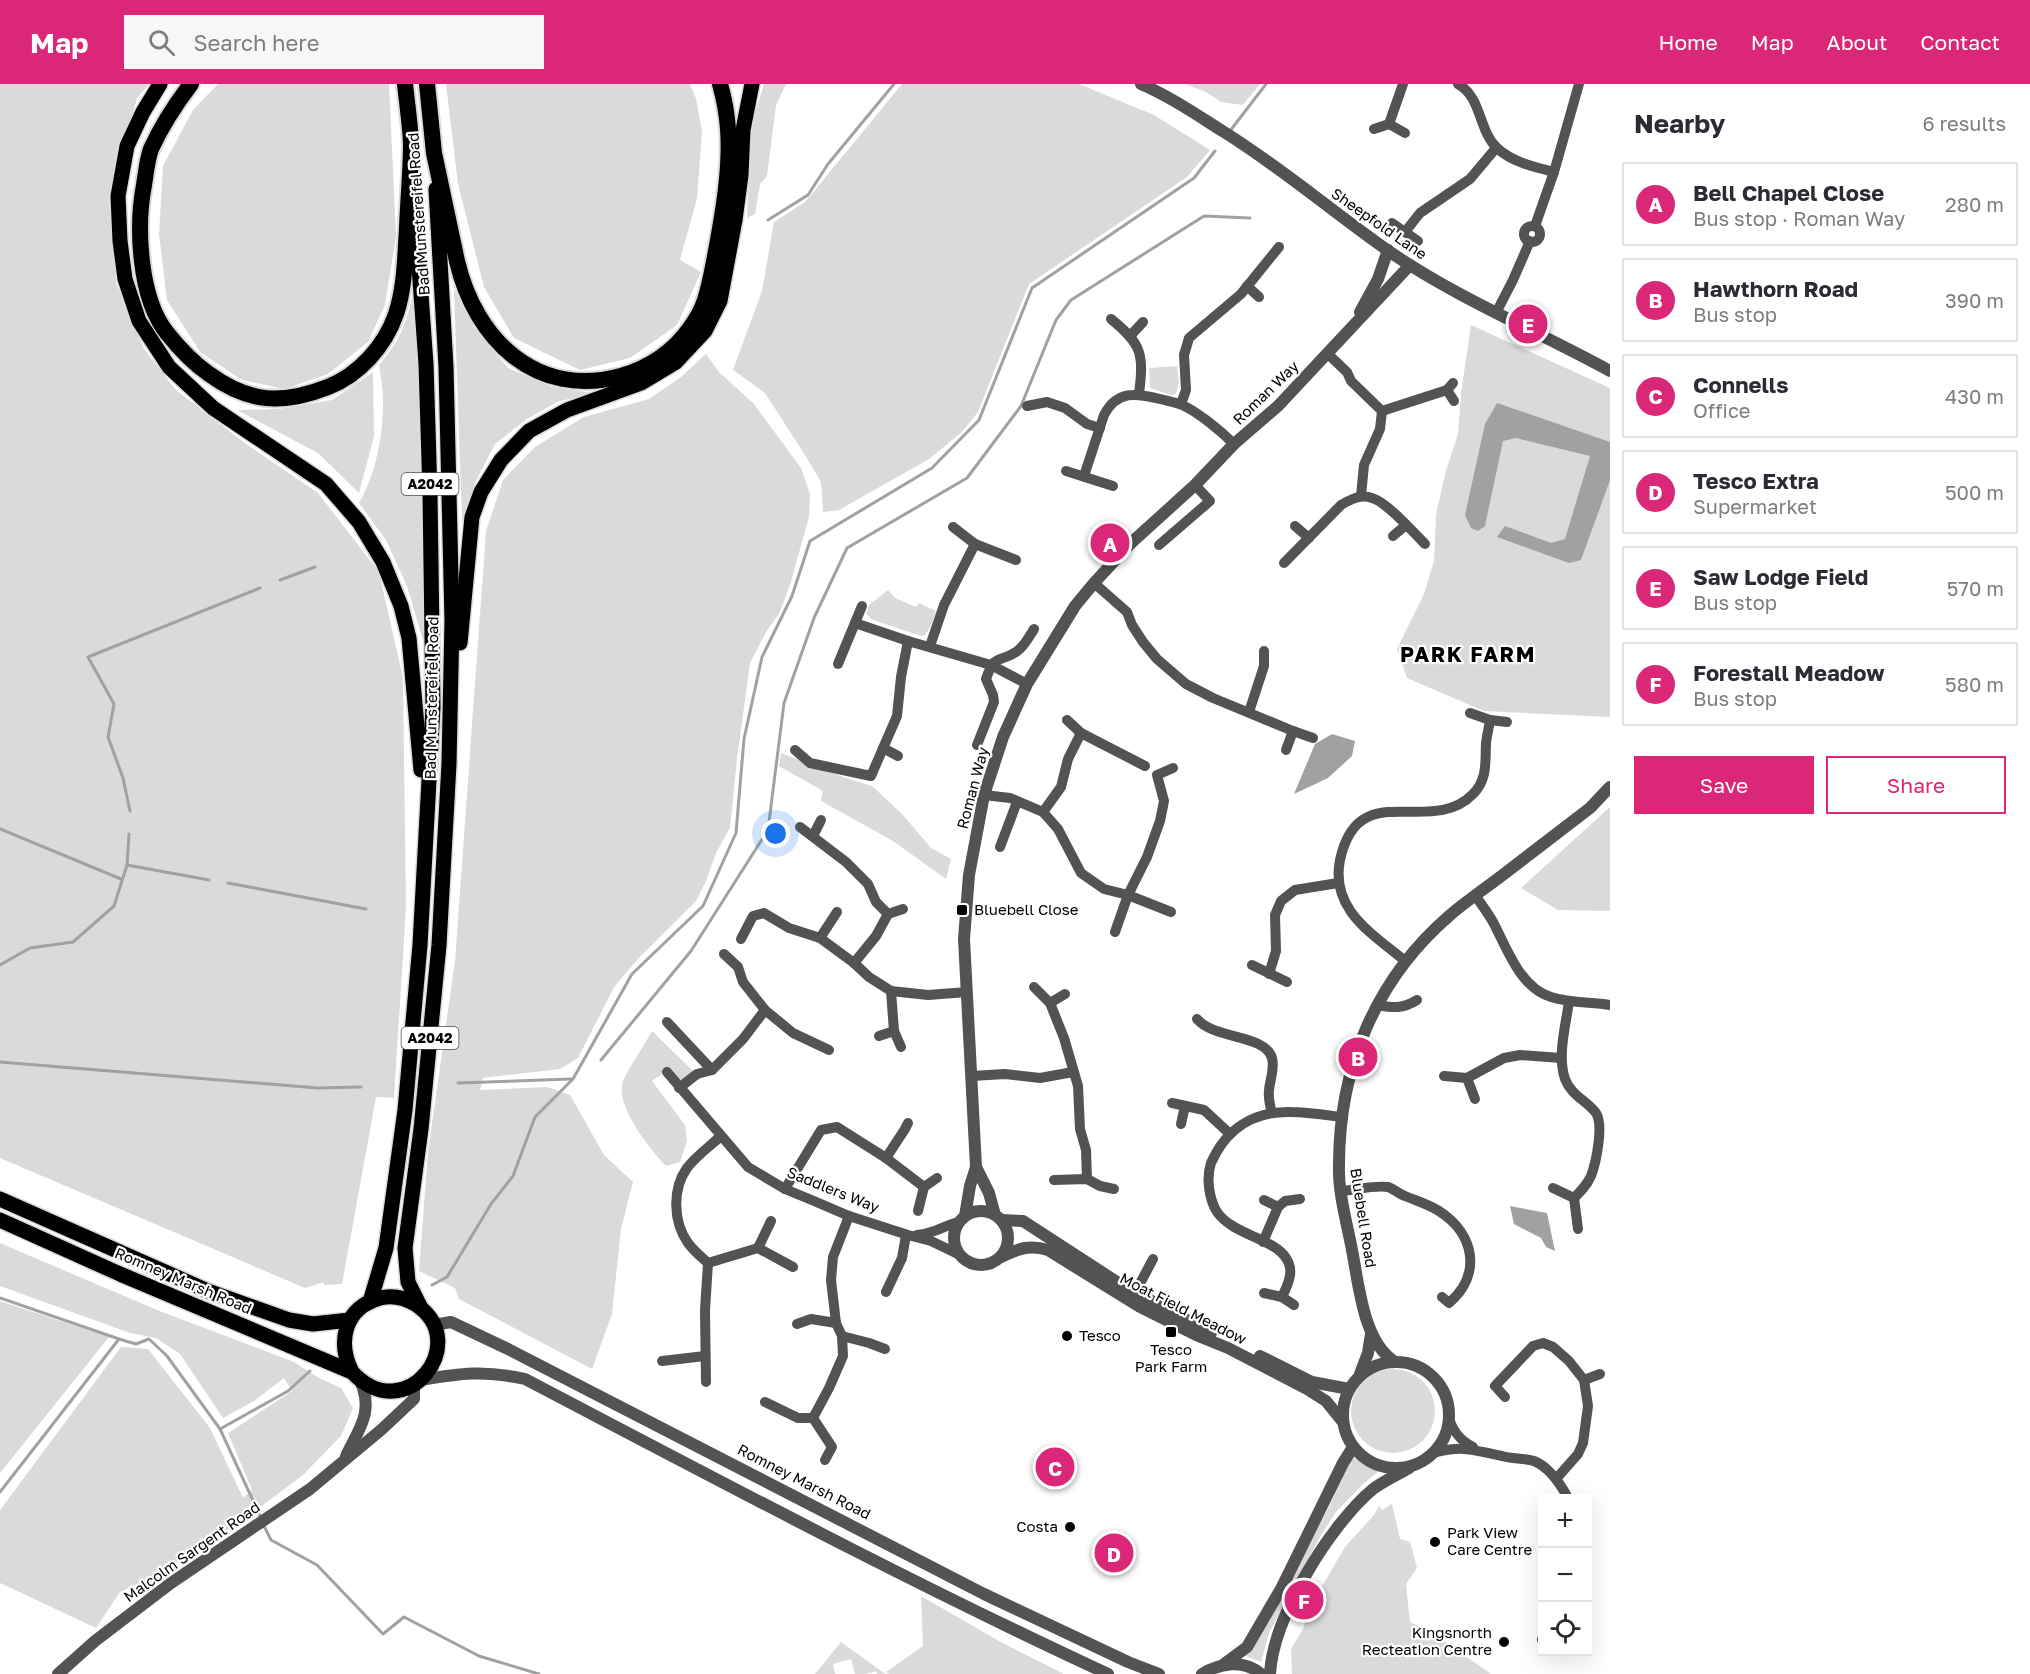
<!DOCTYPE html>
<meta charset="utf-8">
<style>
:root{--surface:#fff;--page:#f7f7f7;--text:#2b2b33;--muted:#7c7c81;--line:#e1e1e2;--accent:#db2777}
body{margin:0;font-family:"Golos Text",sans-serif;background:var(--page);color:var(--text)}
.controls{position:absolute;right:18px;bottom:18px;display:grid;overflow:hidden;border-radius:0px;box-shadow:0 6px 24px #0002}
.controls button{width:54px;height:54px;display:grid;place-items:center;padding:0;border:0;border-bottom:2px solid var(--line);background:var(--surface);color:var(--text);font:30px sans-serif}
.you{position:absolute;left:776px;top:750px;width:21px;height:21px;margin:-15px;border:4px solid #fff;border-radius:50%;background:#1a73e8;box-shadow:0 0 0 9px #1a73e833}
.badge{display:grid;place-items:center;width:39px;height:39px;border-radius:50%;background:var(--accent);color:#fff;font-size:20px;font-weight:700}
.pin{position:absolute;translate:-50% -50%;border:3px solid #fff;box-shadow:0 2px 6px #0006}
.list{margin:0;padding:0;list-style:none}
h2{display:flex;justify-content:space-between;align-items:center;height:78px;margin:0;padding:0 24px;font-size:26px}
h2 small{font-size:20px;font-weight:400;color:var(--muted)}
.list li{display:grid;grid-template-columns:39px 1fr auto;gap:18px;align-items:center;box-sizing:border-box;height:84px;margin:0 12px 12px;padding:0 12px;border:2px solid var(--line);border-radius:0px}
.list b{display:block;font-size:22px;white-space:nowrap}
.list p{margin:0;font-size:20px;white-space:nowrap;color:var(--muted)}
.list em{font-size:20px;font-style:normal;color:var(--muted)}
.actions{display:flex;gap:12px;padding:18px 24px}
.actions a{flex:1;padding:14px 0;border:2px solid var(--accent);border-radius:0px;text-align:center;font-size:21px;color:var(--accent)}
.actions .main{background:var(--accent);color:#fff}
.icon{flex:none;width:33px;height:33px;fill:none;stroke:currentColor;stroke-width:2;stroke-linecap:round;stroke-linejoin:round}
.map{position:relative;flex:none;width:1610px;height:1590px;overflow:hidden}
header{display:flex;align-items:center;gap:36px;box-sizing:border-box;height:84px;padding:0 30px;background:var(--accent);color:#fff}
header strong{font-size:28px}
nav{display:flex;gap:33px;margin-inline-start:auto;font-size:21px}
.search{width:420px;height:54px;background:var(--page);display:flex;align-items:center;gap:15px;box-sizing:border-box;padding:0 21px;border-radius:0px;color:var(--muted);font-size:22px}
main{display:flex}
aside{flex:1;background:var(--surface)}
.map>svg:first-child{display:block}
</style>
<header>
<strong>Map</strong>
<div class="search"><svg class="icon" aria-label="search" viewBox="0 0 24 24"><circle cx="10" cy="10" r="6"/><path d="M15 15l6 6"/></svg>Search here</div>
<nav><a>Home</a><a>Map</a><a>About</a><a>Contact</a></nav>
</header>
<main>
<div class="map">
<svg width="1610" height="1590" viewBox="0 0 1610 1590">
<rect width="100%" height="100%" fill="#fff"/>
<g fill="#dadada">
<polygon points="0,0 149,0 137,14 109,115 116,199 144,265 176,306 242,357 318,409 379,488 403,594 406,823 394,1014 376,1013 342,1200 324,1201 324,1198 305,1204 0,1074"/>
<polygon points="218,0 389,0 396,152 385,221 368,258 328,290 285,305 242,296 200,268 167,216 159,150 163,82 193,26"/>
<polygon points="446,0 690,0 696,15 702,47 697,114 680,176 701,188 677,241 630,274 580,286 514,254 484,203 458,100"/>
<polygon points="764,0 786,0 776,21 767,92 760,100 755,130 747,134 751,42"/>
<polygon points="902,0 1079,0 1154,31 1210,66 1187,93 1029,200 978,328 962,348 929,375 839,426 823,428 821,398 803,368 765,309 733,286 762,207 774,138 805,118"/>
<polygon points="1185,0 1260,0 1243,21 1221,18 1206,8"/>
<polygon points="454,205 475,245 508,284 552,303 592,309 557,318 527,335 495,360 476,397 462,439"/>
<path d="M414,207L423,345L425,563L407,502L386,456L359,419C376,390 383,352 383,319C383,306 381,293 379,281C402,254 405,241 414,207Z"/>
<polygon points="1471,241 1610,304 1610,633 1484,627 1407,594 1397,565 1424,510 1434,477 1436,431 1445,390 1458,350 1461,309"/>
<polygon points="706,270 719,288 754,320 801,384 810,410 809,433 790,501 779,530 766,548 750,579 737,675 730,744 716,769 706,797 696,817 637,876 614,903 578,974 560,985 483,994 480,1006 547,1003 570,1011 604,1071 633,1098 621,1145 612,1230 592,1285 459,1215 455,1204 419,1187 428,1068 455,877 486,447 503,396 535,363 584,333 649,315 681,293"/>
<polygon points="1177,282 1179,297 1176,310 1171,311 1150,304 1149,284"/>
<polygon points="373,288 374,352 359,409 318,369 237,326 279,325 332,316"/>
<polygon points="888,506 895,514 916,523 919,519 936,527 931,542 925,551 921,552 873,536 866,530 869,521"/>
<polygon points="781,669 843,693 872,702 902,730 931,764 951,775 946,795 893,757 821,717 823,707 779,682"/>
<polygon points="1610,723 1610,827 1558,826 1521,804"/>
<path d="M652,947L693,987L683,996L677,995L666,987L652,997L685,1041L687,1057L680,1078L666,1082C651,1067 617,1023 622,1001C624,990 646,959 652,947Z"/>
<polygon points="0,1159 157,1226 294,1278 319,1294 341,1304 353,1324 341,1352 303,1391 227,1448 149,1495 120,1508 96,1544 0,1499 0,1426 121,1263 148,1265 210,1344 243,1414 252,1406 228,1349 292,1307 284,1294 254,1317 223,1334 180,1270 156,1254 130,1249 0,1202"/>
<polygon points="0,1217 109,1253 0,1389"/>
<circle cx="1393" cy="1327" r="42"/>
<polygon points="1352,1373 1379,1387 1363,1400 1336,1428 1321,1451 1269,1549 1261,1578 1243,1571 1262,1548 1330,1421"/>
<polygon points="1392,1420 1400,1455 1410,1458 1417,1484 1406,1500 1410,1538 1433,1549 1491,1590 1292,1590 1291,1565 1302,1547 1314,1516 1345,1463 1374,1431 1379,1422 1382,1426"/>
<polygon points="921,1512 999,1557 1064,1590 889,1590 886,1588 923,1562"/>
<polygon points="841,1558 884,1589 886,1590 877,1590 876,1587 866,1590 855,1590 851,1575 833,1580 835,1590 815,1590"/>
</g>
<g fill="#a1a1a1">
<polygon points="1497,319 1610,358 1610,396 1581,476 1569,479 1497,453 1505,442 1551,459 1565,455 1590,372 1516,354 1503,357 1485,442 1478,447 1471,444 1465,431 1485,340"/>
<polygon points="1332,650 1355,657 1352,672 1328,694 1294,710 1315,660"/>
<polygon points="1510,1122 1547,1129 1555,1167 1546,1163 1541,1154 1514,1140"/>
</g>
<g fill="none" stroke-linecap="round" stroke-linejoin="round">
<g stroke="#a1a1a1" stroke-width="3">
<polyline points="1230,47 1266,0"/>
<polyline points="768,136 808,111 828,80 894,0"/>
<polyline points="280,496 315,483"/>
<polyline points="130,727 123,694 108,653 114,620 88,573 260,504"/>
<polyline points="0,745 121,795"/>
<polyline points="127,781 209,796"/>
<polyline points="228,799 366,825"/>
<polyline points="0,881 30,864 73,858 114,822 127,781 129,750"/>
<polyline points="601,976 691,867 768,746 784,619 814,534 847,464 967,394 1021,322 1056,236 1071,216 1204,132 1250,134"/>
<polyline points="0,978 318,1004 361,1003"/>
<polyline points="458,999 571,995"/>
<polyline points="432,1201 447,1193 491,1120 513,1092 535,1033 573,995 632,890 703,822 736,749 744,655 762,573 792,512 810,457 932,384 979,336 1032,204 1194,94 1215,67"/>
<polyline points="0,1214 119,1255 136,1260 149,1255 167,1272 220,1345 261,1434"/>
<polyline points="220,1345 288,1307 310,1287"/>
<polyline points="0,1408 119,1255"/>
<polyline points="263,1440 271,1456 317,1481 383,1550 404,1533 479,1572 539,1590"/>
</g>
<defs>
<g id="primary">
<polyline points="160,0 143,28 127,62 118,112 120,157 125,195 139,237 169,283 213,324 326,400 359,438 383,478 401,522 409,554 421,686"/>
<polyline points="460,559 472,433 481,408 501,376 529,347 567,326 641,299 676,278 705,247 720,217 735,136 741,91 743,46 752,0"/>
<polyline points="0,1115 208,1207 289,1236 313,1240 350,1236"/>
<path d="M0,1136L120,1190L352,1288C406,1346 474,1257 415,1220C405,1214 392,1211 380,1214C344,1224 337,1258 352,1288"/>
<polyline points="370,1218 386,1164 405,1026 420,861 433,623 430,410 426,280 414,113"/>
<polyline points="421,1224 408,1198 405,1164 421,1045 439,861 449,680 452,536 446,283 436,105"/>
</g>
<g id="trunk">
<path d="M191,0C175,21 162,41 151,65C147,76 146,89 144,101C136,143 139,214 167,249C179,264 193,279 209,290C249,319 282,321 328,303C359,291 385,262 396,230C405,203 405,173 407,144C408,116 411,87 411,59C410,39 407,19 405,0"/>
<path d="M427,0L434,69L457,177C475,255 536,315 621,292C648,284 673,268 690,244C696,236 702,225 705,216C710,200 713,183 716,167C723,129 731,84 728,45C727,30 724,14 720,0"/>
</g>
</defs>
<use href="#primary" stroke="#dbdbdb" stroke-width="18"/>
<use href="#trunk" stroke="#dbdbdb" stroke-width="20"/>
<g stroke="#535353" stroke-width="10">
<path d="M1458,0C1482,13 1478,46 1497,64C1512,78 1534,83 1554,88"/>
<polyline points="1389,40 1405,49"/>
<polyline points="1374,45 1389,40 1403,0"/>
<polyline points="1392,139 1418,157"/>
<circle cx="1532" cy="150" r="8"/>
<polyline points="1535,142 1554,88 1579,0"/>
<polyline points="1405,148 1420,129 1470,95 1496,64"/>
<polyline points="1247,202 1259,213"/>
<polyline points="1496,229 1513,196 1530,157"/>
<path d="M1111,235C1142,260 1144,270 1139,310"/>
<polyline points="1131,251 1143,238"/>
<polyline points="1327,269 1347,288 1351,297 1382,327 1380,345 1364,381 1361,412"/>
<polyline points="1453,299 1447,306 1454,317"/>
<polyline points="1181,320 1186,306 1184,271 1189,254 1241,210 1279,163"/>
<polyline points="1027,322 1047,318 1065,324 1087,340 1100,344"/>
<polyline points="1382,327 1447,306"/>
<polyline points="1066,387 1113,402"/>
<path d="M1084,392L1104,331C1117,306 1136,309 1160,315C1167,317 1175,318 1182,321C1198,328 1221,347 1234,360"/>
<polyline points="1295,442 1309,454"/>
<polyline points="953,443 975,460 1016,476"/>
<polyline points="1393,452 1406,441"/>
<polyline points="1159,461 1210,417 1195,401"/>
<path d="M1284,479L1341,421C1351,415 1361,410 1372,414C1387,418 1413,448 1425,460"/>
<polyline points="1094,499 1127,528 1132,541 1143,558 1157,575 1186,600 1213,614 1293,647"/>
<polyline points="855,539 908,557 991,581 1027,600"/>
<polyline points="930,562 944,521 975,460"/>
<polyline points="838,580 862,522"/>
<polyline points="1249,628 1264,582 1264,567"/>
<polyline points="1470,629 1490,636 1507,638"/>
<polyline points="1067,636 1081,649 1145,682"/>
<path d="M977,661L994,618L993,611L986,595C995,569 997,580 1016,568C1024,563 1029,553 1034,545"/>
<polyline points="883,664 898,672"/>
<polyline points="795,666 810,679 871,692 897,632 901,593 908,557"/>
<polyline points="1286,666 1293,647 1313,654"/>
<polyline points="984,711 1010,714 1043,728 1058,745 1081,789 1104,805 1128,811 1171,828"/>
<polyline points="1043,728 1061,703 1068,675 1081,649"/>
<polyline points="800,743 846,778 868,800 876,818 888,830"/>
<polyline points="813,752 821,736"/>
<polyline points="1000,763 1017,718"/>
<path d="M1475,811C1481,820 1488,829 1493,838C1507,864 1520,904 1551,913C1570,919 1590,918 1610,921"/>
<polyline points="1115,848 1128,811 1147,773 1160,737 1164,717 1157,691 1173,684"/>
<polyline points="820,854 837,828"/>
<polyline points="741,855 753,832 764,829 789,844 820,854 854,879 869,893 891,907 928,911 967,908"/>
<polyline points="724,870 738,883 743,898 765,926 793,949 829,966"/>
<path d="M1405,877C1373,850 1330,826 1340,776C1358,691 1430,754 1473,710C1488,695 1485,677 1486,659C1487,651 1489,643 1490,636"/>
<polyline points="854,879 876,852 888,830 903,825"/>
<polyline points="1252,881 1287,898"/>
<polyline points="1269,890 1276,867 1275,831 1281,817 1295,806 1338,799"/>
<polyline points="1034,903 1050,919 1064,954 1078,1002 1080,1045 1086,1066 1087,1095"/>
<polyline points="891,907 894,947 901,963"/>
<path d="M1569,917C1566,941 1557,971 1565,995C1571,1011 1587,1017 1596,1029C1604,1041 1596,1079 1591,1092C1587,1101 1581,1107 1574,1114"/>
<polyline points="1050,919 1065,910"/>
<path d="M1378,921C1393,924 1403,925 1417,916"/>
<path d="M1197,935C1215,956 1265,950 1272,974C1275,985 1270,995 1269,1006C1268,1014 1270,1022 1272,1029"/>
<polyline points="667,938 712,986"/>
<polyline points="879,952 894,947"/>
<polyline points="667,988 748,1083 785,1105 814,1117 849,1132 908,1151 931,1157 958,1170"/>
<polyline points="972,992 1005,990 1040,994 1073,988"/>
<polyline points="1444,992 1467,994 1504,974 1520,971 1561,974"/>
<polyline points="1467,994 1475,1015"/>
<polyline points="679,1004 697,990 712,986 743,955 765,926"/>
<polyline points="1172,1019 1204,1026 1230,1050"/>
<polyline points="1181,1040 1185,1022"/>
<polyline points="886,1074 905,1045 908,1039"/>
<polyline points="1054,1096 1087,1095 1100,1102 1114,1105"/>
<polyline points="1553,1104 1574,1114 1578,1145"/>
<polyline points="785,1105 821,1046 837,1043 886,1074 924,1103"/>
<path d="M1342,1107C1356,1106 1374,1101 1388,1103C1394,1105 1399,1110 1405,1112C1417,1117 1428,1120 1439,1127C1475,1150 1482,1191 1449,1219L1442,1213"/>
<polyline points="1264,1116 1278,1123"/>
<polyline points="918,1127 924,1103 937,1094"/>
<path d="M917,1151C936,1149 941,1143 958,1138"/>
<polyline points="1263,1158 1278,1123 1285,1117 1300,1115"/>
<polyline points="758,1164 771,1137"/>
<polyline points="708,1179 758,1164 793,1183"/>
<polyline points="1136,1207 1153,1175"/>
<polyline points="886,1208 902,1174 906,1151"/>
<polyline points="1264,1209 1282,1213 1294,1221"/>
<path d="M1282,1213C1288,1200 1295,1187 1286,1174C1273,1154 1233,1151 1217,1128C1209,1115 1206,1094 1211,1079C1226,1045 1253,1027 1291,1028C1307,1028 1325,1031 1341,1033"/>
<polyline points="797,1240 811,1235 836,1239"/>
<polyline points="842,1252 869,1259 885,1265"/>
<polyline points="662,1277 705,1272"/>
<polyline points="1584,1296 1600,1290"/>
<path d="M706,1298L705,1226L708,1179C701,1173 693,1166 688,1159C673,1138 672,1105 687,1084C696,1072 710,1062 721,1052"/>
<polyline points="1505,1313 1495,1302 1533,1262 1543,1259 1553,1263 1569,1277 1584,1296 1588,1322 1583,1359 1578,1370 1556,1395"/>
<polyline points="765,1318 798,1334 813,1334 829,1304 843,1272 842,1252 836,1239 831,1196 833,1173 849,1132"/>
<path d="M1448,1331C1452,1346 1459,1356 1473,1363"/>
<polyline points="813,1334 832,1363 825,1376"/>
<path d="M1433,1369C1464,1361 1472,1366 1502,1372C1512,1375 1524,1374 1534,1377C1549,1383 1561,1401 1568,1414"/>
<polyline points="1542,1556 1542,1555"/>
</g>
<g stroke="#535353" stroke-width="12">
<path d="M1141,0C1171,13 1197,31 1224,48C1282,84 1334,129 1390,168C1459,215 1537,247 1610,287"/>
<polyline points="1360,228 1378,195 1388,166"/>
<polyline points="976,1083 989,1109 995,1131"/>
<circle cx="981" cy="1154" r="27"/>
<polyline points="965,1132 970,1102 976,1083 964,855 969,791 984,711 1003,653 1027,600 1075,522 1094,499 1131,459 1195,401 1234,360 1278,322 1410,181"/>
<polyline points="1001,1136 1023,1137 1120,1200 1211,1249"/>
<path d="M1001,1173C1018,1165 1029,1160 1048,1166L1140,1223L1196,1251L1228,1264L1307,1305L1326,1317L1343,1338"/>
<polyline points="434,1241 451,1238 508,1265 984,1510 1128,1578 1159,1590"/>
<polyline points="1260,1272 1312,1298 1349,1305"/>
<path d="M1395,1278C1363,1258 1359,1201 1352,1166C1347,1139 1338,1109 1339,1081C1339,984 1375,896 1449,832C1465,818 1483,806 1500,793C1530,770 1560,747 1590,724L1610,703"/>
<circle cx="1396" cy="1331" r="53"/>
<polyline points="1360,1290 1368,1269 1371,1250"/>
<path d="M421,1296C461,1289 484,1286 525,1295C718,1396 911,1499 1108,1590"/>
<path d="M346,1372C360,1343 374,1328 360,1296"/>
<polyline points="1224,1580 1247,1563 1282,1503 1343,1379 1353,1363"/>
<polyline points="58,1590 95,1557 171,1499 310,1405 381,1346 414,1315 414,1300"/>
<path d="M1202,1590C1220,1579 1244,1575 1261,1590"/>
<path d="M1270,1590C1273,1533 1330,1441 1373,1405C1384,1397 1397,1391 1409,1384"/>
</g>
<use href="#primary" stroke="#000" stroke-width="15"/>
<use href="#trunk" stroke="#000" stroke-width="16"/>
</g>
<g fill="#000" stroke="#fff" stroke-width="2">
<rect x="956" y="820" width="12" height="12" rx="3"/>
<rect x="1165" y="1242" width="12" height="12" rx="3"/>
<circle cx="1067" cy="1252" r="6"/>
<circle cx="1070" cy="1443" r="6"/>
<circle cx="1435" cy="1458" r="6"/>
<circle cx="1504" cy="1558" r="6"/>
</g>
<g text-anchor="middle" stroke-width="4.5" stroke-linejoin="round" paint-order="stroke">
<g fill="#fff" stroke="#4c4c4c" stroke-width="1.5">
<rect x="401.5" y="389" width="57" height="22" rx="4.5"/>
<rect x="401.5" y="943" width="57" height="22" rx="4.5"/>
</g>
<g font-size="14" font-weight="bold" fill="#000">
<text x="430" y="405">A2042</text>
<text x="430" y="959">A2042</text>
</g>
<g font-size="15" fill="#000" stroke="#fff">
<text transform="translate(419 130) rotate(-94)" y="5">Bad Munstereifel Road</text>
<text transform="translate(1379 140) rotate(35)" y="5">Sheepfold Lane</text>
<text transform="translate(1266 309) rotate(-44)" y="5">Roman Way</text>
<text transform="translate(432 614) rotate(-89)" y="5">Bad Munstereifel Road</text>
<text transform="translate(973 704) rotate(-75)" y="5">Roman Way</text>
<text transform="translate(833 1106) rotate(22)" y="5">Saddlers Way</text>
<text transform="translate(1363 1134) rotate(81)" y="5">Bluebell Road</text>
<text transform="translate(183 1197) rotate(23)" y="5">Romney Marsh Road</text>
<text transform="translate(1183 1225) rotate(27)" y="5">Moat Field Meadow</text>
<text transform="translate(804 1398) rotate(27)" y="5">Romney Marsh Road</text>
<text transform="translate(192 1468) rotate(-35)" y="5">Malcolm Sargent Road</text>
</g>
<g font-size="15" fill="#000" stroke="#fff" text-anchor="start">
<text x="974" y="831">Bluebell Close</text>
<text x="1079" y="1257">Tesco</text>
<text x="1171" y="1271" text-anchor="middle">Tesco<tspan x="1171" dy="17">Park Farm</tspan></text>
<text x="1058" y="1448" text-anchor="end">Costa</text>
<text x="1447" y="1454">Park View<tspan x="1447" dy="17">Care Centre</tspan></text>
<text x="1492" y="1554" text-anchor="end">Kingsnorth<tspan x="1492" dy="17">Recteation Centre</tspan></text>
</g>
<g font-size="21" font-weight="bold" letter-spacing="1.5" fill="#000" stroke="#fff">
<text x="1468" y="578">PARK FARM</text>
</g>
</g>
</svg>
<div class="controls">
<button>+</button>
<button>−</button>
<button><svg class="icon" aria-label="locate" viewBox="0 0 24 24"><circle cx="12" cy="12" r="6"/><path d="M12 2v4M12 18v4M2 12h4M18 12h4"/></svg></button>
</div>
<div class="you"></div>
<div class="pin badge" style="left:1110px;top:459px">A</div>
<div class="pin badge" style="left:1358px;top:973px">B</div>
<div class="pin badge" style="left:1055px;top:1383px">C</div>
<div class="pin badge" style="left:1114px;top:1469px">D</div>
<div class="pin badge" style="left:1528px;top:240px">E</div>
<div class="pin badge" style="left:1304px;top:1516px">F</div>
</div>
<aside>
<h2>Nearby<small>6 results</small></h2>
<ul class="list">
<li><span class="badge">A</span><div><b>Bell Chapel Close</b><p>Bus stop · Roman Way</p></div><em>280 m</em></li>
<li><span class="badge">B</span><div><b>Hawthorn Road</b><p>Bus stop</p></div><em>390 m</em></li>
<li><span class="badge">C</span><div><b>Connells</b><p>Office</p></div><em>430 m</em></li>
<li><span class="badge">D</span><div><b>Tesco Extra</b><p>Supermarket</p></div><em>500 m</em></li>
<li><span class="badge">E</span><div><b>Saw Lodge Field</b><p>Bus stop</p></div><em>570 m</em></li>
<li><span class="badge">F</span><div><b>Forestall Meadow</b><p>Bus stop</p></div><em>580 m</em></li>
</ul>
<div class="actions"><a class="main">Save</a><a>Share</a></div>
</aside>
</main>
